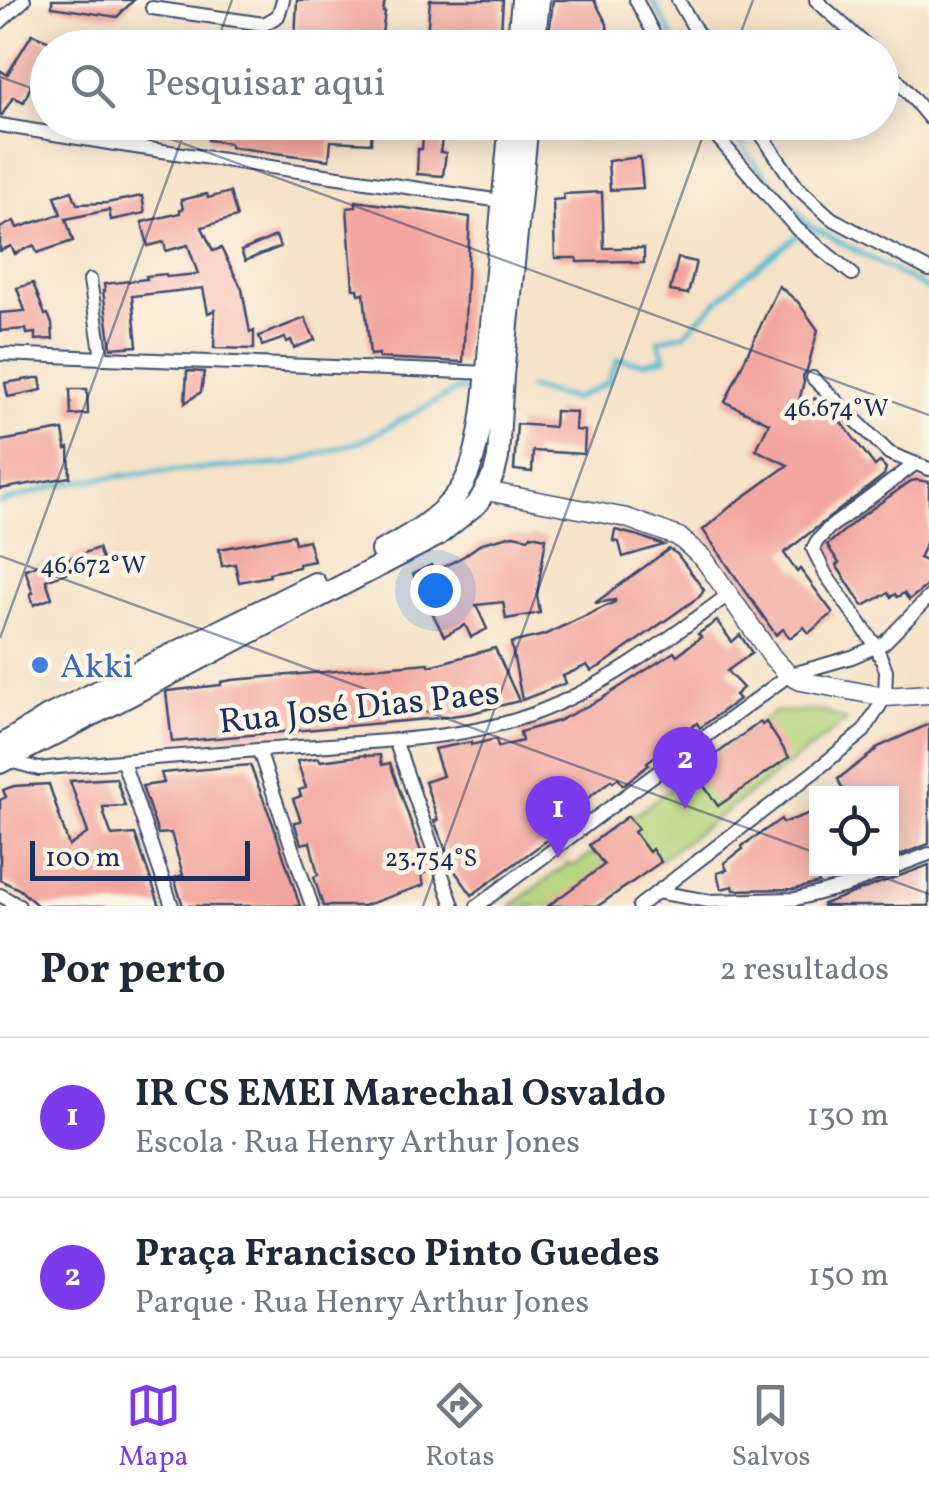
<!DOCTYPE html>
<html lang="pt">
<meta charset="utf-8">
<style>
:root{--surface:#fff;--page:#f6f6f7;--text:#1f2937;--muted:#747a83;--line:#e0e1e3;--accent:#7c3aed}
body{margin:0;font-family:Vollkorn,serif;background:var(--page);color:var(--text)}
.controls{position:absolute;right:30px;bottom:30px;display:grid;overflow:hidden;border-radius:0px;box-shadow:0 5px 25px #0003}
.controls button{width:90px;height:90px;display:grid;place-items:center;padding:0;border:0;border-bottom:2px solid var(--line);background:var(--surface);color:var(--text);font:50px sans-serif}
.scale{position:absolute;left:30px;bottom:25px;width:220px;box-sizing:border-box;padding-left:10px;border:5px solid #1b2f5e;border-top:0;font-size:28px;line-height:35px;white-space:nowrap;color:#1b2f5e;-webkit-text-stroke:8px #fcf5e5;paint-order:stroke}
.you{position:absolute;left:435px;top:590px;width:35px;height:35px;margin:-25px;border:8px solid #fff;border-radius:50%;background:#1a73e8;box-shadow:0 0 0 15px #1a73e833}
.badge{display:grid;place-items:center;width:65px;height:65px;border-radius:50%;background:var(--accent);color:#fff;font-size:32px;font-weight:700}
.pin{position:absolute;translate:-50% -82px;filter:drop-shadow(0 2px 5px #0008)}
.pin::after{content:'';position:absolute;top:52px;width:35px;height:30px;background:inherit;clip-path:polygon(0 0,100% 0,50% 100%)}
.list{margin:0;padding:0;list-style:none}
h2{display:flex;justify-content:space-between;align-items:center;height:130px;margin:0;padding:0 40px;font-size:42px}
h2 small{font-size:32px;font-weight:400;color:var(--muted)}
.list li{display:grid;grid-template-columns:65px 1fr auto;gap:30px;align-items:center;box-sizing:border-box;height:160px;padding:0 40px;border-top:2px solid var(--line)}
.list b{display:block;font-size:38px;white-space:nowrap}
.list p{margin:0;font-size:32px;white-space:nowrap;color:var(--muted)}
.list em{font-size:32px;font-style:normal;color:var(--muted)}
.icon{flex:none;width:55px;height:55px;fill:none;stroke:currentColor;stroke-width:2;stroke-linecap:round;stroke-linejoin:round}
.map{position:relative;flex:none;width:929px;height:906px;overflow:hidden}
.search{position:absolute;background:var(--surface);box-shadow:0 5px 25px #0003;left:30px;right:30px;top:30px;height:110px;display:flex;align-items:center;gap:25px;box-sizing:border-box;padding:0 35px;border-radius:55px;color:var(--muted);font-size:38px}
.sheet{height:450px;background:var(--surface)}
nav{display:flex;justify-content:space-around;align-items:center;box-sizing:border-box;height:140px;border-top:2px solid var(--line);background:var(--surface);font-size:28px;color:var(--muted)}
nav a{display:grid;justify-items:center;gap:5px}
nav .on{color:var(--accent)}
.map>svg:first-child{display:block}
</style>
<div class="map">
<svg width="929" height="906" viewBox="0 0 929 906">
<rect width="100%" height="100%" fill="#fcf5e5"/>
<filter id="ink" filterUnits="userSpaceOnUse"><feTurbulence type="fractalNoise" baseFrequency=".01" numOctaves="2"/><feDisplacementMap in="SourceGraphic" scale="20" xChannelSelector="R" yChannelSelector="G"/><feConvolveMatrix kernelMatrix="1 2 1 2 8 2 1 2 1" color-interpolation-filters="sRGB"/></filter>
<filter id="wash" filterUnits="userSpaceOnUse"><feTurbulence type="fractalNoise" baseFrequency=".0048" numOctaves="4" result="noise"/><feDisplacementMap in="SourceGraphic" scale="40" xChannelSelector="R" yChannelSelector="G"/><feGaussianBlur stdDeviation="2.25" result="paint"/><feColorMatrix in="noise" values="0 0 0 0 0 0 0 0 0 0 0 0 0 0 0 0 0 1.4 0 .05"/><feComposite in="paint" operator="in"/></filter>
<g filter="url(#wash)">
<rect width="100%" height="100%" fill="#f5e2c7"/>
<polygon fill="#b3d57d" stroke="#67826e" stroke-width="2.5" points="823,711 847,721 598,906 511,906 568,864 576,865 596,850 596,844 774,712"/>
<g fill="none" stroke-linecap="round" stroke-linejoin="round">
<g stroke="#54bbd1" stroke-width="5">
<polyline points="652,0 679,48"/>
<polyline points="727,122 752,160 810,226 929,290"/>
<polyline points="529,388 573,399 607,383 618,359 645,363 665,358 658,340 684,334 737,282 810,226"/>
<polyline points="0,503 59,485 89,480 161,471 286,464 362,441 457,390 471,389"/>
</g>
</g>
<g id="blocks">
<g fill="#f3a69f">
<polygon points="52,0 134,0 117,17 52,7"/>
<polygon points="297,0 385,0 383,12 385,12 380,48 326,48 327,44 295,39"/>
<polygon points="430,0 503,0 500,48 426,48"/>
<polygon points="553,0 594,0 607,24 609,48 586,48 585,42 548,43"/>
<polygon points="32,34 50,41 24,102 13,97 2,115 0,115 0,70 7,75"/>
<polygon points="211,122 372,122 371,143 331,141 329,160 230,147 230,143 208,140"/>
<polygon points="424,122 445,122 440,152 446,153 443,176 417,174 418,149 422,149"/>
<polygon points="640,157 643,188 610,190 608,161"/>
<polygon points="72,191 77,204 107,203 142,196 145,213 111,220 109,210 66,219 73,241 37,253 34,245 15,254 11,246 0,251 0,228 14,221 17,228 61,214 55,196"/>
<polygon points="230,192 237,217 202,227 213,251 221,248 242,289 250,333 254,331 254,349 214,348 215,310 208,313 203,288 132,296 137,346 111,348 103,291 105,291 104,284 147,279 146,276 166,274 167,277 198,274 188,245 166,251 164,242 148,246 142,222 180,213 180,210 183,209 181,200 207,194 208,198"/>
<polygon points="602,192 604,248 644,248 644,263 631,263 631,261 577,262 577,258 555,258 553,200 564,199 563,194"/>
<polygon points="356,201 470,217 463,362 379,358 379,354 370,355 364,293 359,294 358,289 353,289 347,208 356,207"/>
<polygon points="276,236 280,247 245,261 241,251"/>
<polygon points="678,258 696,262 688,294 670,291"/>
<polygon points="33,283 45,315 48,314 52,324 53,339 35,340 35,333 27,334 26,329 0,331 0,313 25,311 17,288"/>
<polygon points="779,286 798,302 818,330 807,370 803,376 804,382 796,412 815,398 827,414 831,412 846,428 875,466 880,462 886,468 884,475 784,553 797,572 800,569 833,613 809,633 804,627 790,638 783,629 776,635 703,530 731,506 788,465 756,450 769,423 725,402"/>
<polygon points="305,318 315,340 294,348 291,340 287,342 285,338 262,346 259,336"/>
<polygon points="187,371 204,372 201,392 185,403"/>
<polygon points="35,378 40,378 42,390 8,397 5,383"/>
<polygon points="70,389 87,389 88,414 71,415"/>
<polygon points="555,411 576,412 575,430 585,431 584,454 533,451 532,472 514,470 517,424 554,427"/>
<polygon points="63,430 66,449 69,448 70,477 0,489 0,441"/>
<polygon points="916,480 929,482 929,537 919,558 929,562 929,584 909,600 904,593 897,597 895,594 891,597 888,593 863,606 836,565 839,563 827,545 859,518 911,481"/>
<polygon points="615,530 639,536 664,545 623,557 619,542 613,541"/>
<polygon points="293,535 295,543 308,540 314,561 299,564 299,567 269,573 270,576 239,582 235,564 222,566 219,549"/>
<polygon points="513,535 529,538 531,535 546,538 537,595 540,613 506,619 503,602 476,605 487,629 471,637 465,625 444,636 413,574 431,565 434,572 464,556 482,543"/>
<polygon points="98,548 102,559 46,580 52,598 34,605 30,594 33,593 25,569 60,557 62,561"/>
<polygon points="669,549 677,554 704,590 700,596 601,666 591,671 587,665 563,676 566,683 522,700 511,643 544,635 615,602 615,600 595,603"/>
<polygon points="717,621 732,642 740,635 752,653 727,671 743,688 735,695 739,699 700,728 697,723 670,742 672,744 647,762 649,765 623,785 618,778 613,782 611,780 567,815 572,822 472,895 454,870 434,821 438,820 425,782 443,776 434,749 471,742 471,745 496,739 498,747 522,741 520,732 558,721 601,699 674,652 677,655 701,637 698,634"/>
<polygon points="495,648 519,701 472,713 438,718 172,742 166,692 168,691 221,685 221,682 232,680 428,663 430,666"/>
<polygon points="760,722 762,725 766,722 789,757 718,806 696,775 706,768 703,764"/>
<polygon points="929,724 929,844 892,858 892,794 844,794 838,779 876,750 876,748"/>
<polygon points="365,755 366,756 380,755 382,765 390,763 428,872 421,874 424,885 363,906 323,906 314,877 318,875 310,842 301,844 294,822 301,821 293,799 301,796 299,790 306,788 297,761 319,758 320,761"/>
<polygon points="250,765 273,824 300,906 183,906 174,878 183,875 171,833 158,834 142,786 164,783 161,773"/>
<polygon points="116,778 125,806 103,807 104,814 112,836 135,834 160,906 38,906 19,889 0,880 0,800 6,797 3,790 14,786 49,784 69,846 88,833 70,781"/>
<polygon points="816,811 816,875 819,883 795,889 734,890 733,886 721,889 717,873 727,870 724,863 743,849 742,846 781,819 783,823"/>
<polygon points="628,816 638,829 634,832 649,852 652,849 661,862 598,906 548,906 604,865 589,845"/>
<polygon points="929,865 929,906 823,906 823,904"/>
</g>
</g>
</g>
<g filter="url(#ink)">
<use href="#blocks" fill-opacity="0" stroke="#3c4a6e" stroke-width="2.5"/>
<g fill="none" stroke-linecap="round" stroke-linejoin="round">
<defs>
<g id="minor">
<polyline points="636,0 661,48"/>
<polyline points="678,0 706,48"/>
<polyline points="816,0 869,48"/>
<polyline points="152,8 264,24 278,16 283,0"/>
<polyline points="0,22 24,0"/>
<polyline points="882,61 929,118"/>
<polyline points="704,122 797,229 852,274"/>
<polyline points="753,122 797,187 831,218 929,270"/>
<polyline points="0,125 115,144 508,202"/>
<polyline points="90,280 102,358"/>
<polyline points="0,354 491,373"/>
<polyline points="813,378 889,453 929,469"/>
<polyline points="395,740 453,906"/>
<polyline points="259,751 312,906"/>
<path d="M6,760L39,769C135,758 232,752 329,745C396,740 469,738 533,714C605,687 666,641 728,595"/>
<polyline points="123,762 172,906"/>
<polyline points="892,868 929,854"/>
<polyline points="657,892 709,901 796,899 846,886 891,868"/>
<polyline points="0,895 19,906"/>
<polyline points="477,906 789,675 852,657 884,643 929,597"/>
<polyline points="639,906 814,772 864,731 885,697 886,670 876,646 826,575 813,549 817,541 829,528 915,464"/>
</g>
<polyline id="secondary" points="486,491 627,518 679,537 704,559 773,658 789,675 801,681 885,697 929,694"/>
<g id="primary">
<polyline points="517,48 522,0"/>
<polyline points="534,48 539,0"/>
<path d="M381,551C408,537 441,517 459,491C483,457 486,377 490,335C497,264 503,193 510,122"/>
<polyline points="0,746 48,716 315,583"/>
<polyline points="0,763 437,536 478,503 494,474 498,458 503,375 528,122"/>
</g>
</defs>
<use href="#minor" stroke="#3c4a6e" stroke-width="16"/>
<use href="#secondary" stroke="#3c4a6e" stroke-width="21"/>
<use href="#primary" stroke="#3c4a6e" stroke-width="24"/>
<use href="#minor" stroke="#fff" stroke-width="12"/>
<use href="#secondary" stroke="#fff" stroke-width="18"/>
<use href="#primary" stroke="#fff" stroke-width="20"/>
</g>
</g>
<path fill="none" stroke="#1b2f5e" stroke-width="2.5" stroke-opacity="0.45" d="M215,48L232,0M735,48L753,0M0,77L48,94M124,122L929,415M0,556L816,853M0,638L188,122M858,868L929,894M423,906L708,122"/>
<circle fill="#3f7fe0" stroke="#fcf5e5" stroke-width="4" cx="40" cy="665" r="10"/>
<g text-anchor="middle" stroke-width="9" stroke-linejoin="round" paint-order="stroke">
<g font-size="35" fill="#366cbe" stroke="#fcf5e5" text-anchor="start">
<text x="60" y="677">Akki</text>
</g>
<g font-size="35" fill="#1b2f5e" stroke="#fcf5e5">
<text transform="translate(359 706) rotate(-6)" y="12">Rua José Dias Paes</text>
</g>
</g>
<g font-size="25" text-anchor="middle" fill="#1b2f5e" stroke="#fcf5e5" stroke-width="9" stroke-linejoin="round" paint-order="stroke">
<text x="836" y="416">46.674°W</text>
<text x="93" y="573">46.672°W</text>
<text x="431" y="866">23.754°S</text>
</g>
</svg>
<div class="controls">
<button><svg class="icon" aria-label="locate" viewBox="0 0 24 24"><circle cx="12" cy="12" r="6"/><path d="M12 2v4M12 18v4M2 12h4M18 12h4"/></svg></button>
</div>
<div class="scale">100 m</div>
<div class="you"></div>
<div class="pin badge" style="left:558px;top:858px">1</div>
<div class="pin badge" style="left:685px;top:809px">2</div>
<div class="search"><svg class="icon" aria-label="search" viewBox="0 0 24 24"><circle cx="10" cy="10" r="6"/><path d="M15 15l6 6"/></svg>Pesquisar aqui</div>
</div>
<section class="sheet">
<h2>Por perto<small>2 resultados</small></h2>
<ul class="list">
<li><span class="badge">1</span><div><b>IR CS EMEI Marechal Osvaldo</b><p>Escola · Rua Henry Arthur Jones</p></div><em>130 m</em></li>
<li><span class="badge">2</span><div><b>Praça Francisco Pinto Guedes</b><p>Parque · Rua Henry Arthur Jones</p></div><em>150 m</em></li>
</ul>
</section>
<nav>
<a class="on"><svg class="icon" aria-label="map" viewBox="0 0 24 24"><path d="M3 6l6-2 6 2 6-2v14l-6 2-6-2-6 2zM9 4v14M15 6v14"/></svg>Mapa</a>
<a><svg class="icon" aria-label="directions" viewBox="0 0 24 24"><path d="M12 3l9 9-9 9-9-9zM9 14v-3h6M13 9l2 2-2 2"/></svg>Rotas</a>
<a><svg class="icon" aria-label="saved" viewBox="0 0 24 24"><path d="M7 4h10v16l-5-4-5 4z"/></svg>Salvos</a>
</nav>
